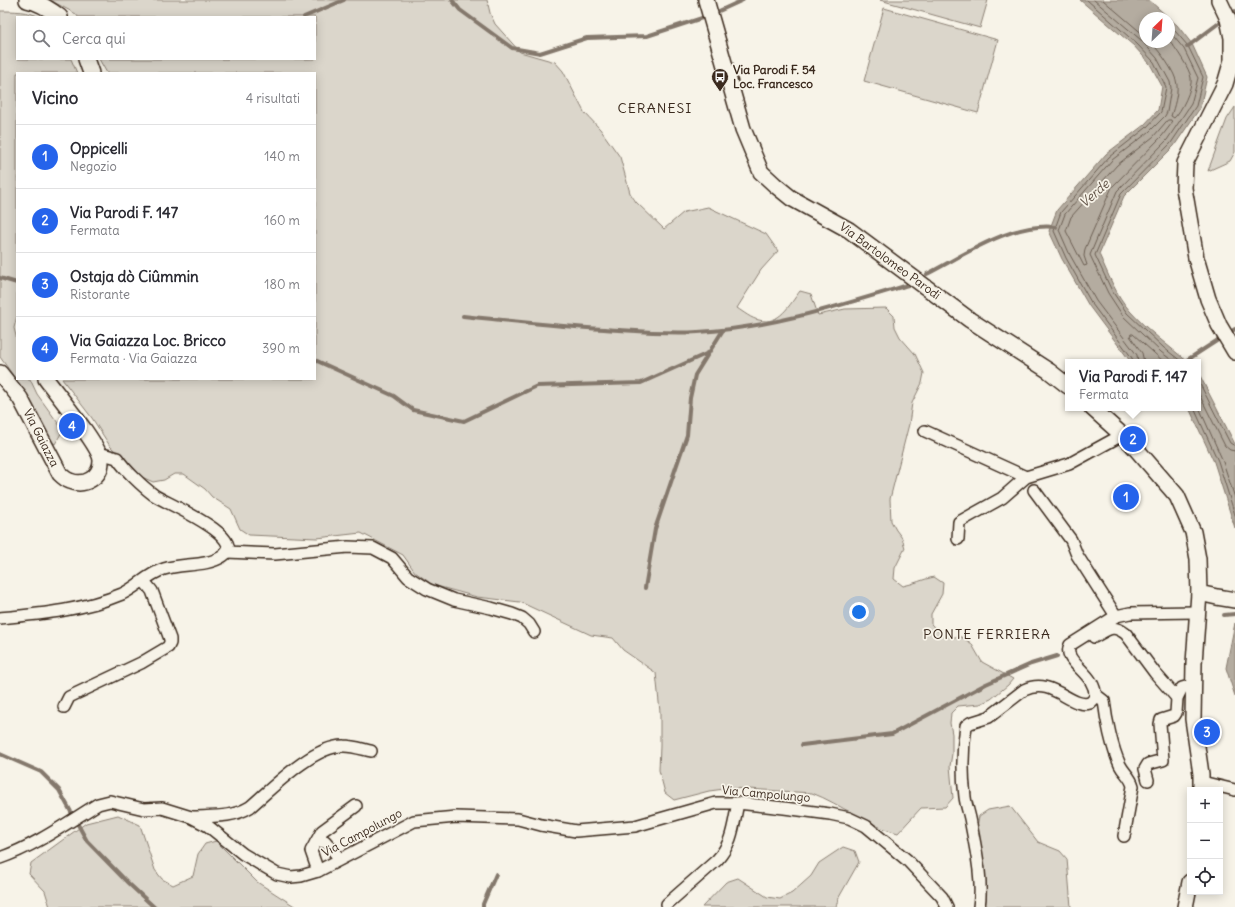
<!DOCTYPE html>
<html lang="it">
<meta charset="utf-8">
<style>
:root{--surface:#fff;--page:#f7f7f7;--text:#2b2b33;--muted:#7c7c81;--line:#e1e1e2;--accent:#2563eb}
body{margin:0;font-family:Delius,sans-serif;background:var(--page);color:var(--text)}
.controls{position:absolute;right:12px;bottom:12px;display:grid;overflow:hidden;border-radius:0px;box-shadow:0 2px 10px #0003}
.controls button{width:36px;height:36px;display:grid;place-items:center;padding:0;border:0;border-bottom:1px solid var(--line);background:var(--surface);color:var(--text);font:20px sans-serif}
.compass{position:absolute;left:1139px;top:12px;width:36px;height:36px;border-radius:50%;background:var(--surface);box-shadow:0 2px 10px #0003;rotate:25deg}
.you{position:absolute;left:859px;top:612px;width:14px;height:14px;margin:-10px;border:3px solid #fff;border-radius:50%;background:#1a73e8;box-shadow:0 0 0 6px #1a73e833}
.badge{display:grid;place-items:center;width:26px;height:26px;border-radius:50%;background:var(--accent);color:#fff;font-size:13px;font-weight:700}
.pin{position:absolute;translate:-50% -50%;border:2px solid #fff;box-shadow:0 1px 4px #0006}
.popup{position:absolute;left:1065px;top:359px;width:136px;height:52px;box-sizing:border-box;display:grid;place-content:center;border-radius:0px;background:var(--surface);filter:drop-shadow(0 1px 3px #0005);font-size:13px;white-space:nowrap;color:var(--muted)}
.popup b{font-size:15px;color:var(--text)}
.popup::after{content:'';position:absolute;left:50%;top:100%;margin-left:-8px;border:8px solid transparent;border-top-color:var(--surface)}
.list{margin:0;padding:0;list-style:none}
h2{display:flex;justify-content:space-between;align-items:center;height:52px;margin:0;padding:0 16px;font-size:17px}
h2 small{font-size:13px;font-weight:400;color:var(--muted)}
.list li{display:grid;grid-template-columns:26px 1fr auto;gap:12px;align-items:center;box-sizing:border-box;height:64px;padding:0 16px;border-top:1px solid var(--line)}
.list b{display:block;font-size:15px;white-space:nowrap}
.list p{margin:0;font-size:13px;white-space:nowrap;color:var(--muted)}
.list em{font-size:13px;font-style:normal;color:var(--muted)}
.icon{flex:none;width:22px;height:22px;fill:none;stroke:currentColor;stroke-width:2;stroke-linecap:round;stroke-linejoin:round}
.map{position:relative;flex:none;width:1235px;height:907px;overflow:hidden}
.search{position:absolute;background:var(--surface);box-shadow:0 2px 10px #0003;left:16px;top:16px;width:300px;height:44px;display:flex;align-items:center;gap:10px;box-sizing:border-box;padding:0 14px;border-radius:0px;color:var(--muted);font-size:15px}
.panel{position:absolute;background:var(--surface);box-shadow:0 2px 10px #0003;left:16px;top:72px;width:300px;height:308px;border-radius:0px}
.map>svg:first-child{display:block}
</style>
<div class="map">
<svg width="1235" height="907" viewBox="0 0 1235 907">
<rect width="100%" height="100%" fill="#f7f3e8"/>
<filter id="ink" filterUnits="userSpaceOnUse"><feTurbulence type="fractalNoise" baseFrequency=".025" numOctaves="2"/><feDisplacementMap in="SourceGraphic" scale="8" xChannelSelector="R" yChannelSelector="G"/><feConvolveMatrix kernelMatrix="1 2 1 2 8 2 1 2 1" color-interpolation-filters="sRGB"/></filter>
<g filter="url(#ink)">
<g fill="#dbd6cb" stroke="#8b8074">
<path d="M50,0H487L490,13L495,24L520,52L555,62L563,71L584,112L600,129L620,157L630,193L636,202L664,229L684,212L708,207L766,234L778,251L761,270L737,308C743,312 752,319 759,320C779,326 790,304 800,291L811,294L818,315L845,309L886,308L894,316L895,327L900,337L915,354L924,373L922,383L912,403L909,424L890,499L891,521L896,530L902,538L905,548L895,568L894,579L903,586C914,584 923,579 934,577L943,583L942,594L931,614V624L939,632L949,637H961L971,643L982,662L1013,679L1008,685L991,699L980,704L958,706L951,713L950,723L952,734V754L950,766L953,798L945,807L921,808L898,833C867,826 841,804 812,793L732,788L709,791L674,800L665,793L659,770L660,746V712L656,673L623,650L613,638L591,635L520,602L477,597L433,585L415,572L403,555L361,533L317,538L249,535L240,529L231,509L212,497L205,489L184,474H174L164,480L153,482L142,477L110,446L92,418L62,379H315V73H107L99,59H315V17H78L76,14Z"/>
<polygon points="880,0 988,0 980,28"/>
<polygon points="884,8 998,40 978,113 864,81"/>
<path d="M0,11C13,11 28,11 40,17H17V59H71L77,73H17V316L14,328L17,340V379H30L37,394L63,430L55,444L49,440L20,385L0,357Z"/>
<polygon points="1235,107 1235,152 1230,161 1208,171 1227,119"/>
<polygon points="1010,806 1038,842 1060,851 1067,859 1071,907 982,907 977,827 979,816 988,810"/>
<polygon points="118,815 140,825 155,870 162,879 173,885 193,876 198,854 205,844 216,841 257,882 296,907 50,907 45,891 29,874 31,863 86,823"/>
<polygon points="843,847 855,851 859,862 838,899 836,907 702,907 726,882 738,878 767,897 780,899 792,893 811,876 819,863"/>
</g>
<g fill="#b4aca0" stroke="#84786c">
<path d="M1080,0H1149L1169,18H1145V42H1169V18L1177,25L1192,44L1207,77L1200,108L1174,146L1124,196L1099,254C1108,274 1116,295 1130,311C1146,329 1170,347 1188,362H1132L1130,361L1089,306L1062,259L1049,231L1057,210L1106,154L1144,125L1158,110L1162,86L1150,64L1134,46Z"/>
<polygon points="1198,372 1235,444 1235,528 1214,462 1189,408 1198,408"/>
<polygon points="1235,623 1235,696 1226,668"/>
</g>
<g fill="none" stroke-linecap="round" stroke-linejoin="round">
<g stroke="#6b5e52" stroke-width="1">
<polyline points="1087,0 1137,44 1154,62 1166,87 1161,112 1146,128 1109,157 1061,212 1054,231 1066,258 1092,304 1132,358 1133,362"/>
<polyline points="1094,0 1141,40 1157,58 1170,82 1171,88 1167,112 1165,116 1149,132 1112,160 1065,214 1059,230 1070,255 1096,301 1137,355 1138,362"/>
<polyline points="1103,0 1145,36"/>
<polyline points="1169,24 1188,46 1203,77 1196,106 1171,143 1121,194 1095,255 1112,291 1127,313 1164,348 1182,362"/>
<polyline points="1169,31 1184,49 1198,78 1191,104 1167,140 1117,191 1090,255 1108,293 1123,316 1161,352 1174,362"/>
<path d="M1151,42C1159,51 1176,72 1177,85C1178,94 1174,107 1171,116L1174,118C1181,112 1193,88 1191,78C1190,69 1175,47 1169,40"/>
<polygon points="1168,120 1171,120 1172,123 1162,136 1112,187 1085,249 1084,256 1087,265 1084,266 1066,231 1071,217 1117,165 1153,137"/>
<polyline points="1144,362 1142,353 1130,336 1131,334 1133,334 1164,362"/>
<polyline points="1198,380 1230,443 1235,446"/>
<polyline points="1198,392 1225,446 1230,450 1235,451"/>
<polyline points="1198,405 1222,459 1235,498"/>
<polyline points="1194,408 1218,461 1235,515"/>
</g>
<g stroke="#84786c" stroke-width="4">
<polyline points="452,0 460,10 512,48 540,53 587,38 647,36 702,18"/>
<polyline points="719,11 743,0"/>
<polyline points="304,17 344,0"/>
<polyline points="1187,47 1235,11"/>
<path d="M927,274C966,254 1011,222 1056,227"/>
<polyline points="0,278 17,283"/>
<path d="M463,316C510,321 557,326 604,329C635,331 667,334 698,332C770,328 839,306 908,285"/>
<polyline points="315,360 394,396 413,410 464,421 537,386 641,383 708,353"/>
<polyline points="1184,362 1235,329"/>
<polyline points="645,588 655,529 687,435 690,398 695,375 723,330"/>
<polyline points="1224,615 1235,614"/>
<polyline points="802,745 892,734 986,684 1031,664 1057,656"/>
<polyline points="0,754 41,772 59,790 87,841 128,883 154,907"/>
<polyline points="483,907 483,904 496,874"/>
</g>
<defs>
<g id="minor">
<polyline points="925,431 1026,477"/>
<polyline points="1034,490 1071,540 1077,555 1116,616"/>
<polyline points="958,539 959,522 1002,498 1026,477 1069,464 1122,435"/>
<polyline points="227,552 275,554 348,547 373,548 392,558 408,577 427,589 454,600 491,608 512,614 522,618 529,624 534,632"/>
<path d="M0,618C41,614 84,610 122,594C137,587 148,574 164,569C182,563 207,567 223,556C250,537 163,502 154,495C143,487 125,470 117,458L99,453"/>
<path d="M1094,637C1108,630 1112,623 1126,634L1155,673L1177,698"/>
<path d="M1095,694L1104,701C1106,719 1112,748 1120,765C1124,773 1131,777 1133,786L1124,836"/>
<polyline points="64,707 69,697 141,663 168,647 170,643 170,639 152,591 144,581"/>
<polyline points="1148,780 1145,769 1148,764 1163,760 1160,724 1161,720 1174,716 1176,713 1177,698 1182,688 1193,685"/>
<polyline points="1202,782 1235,790"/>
<path d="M192,817C212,816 232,818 250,807C271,789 314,745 344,746C352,746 362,749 371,751"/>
<polyline points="316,842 325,841 340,859"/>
<path d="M0,858C35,846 67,823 98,804L110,801L144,809L162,808L191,817L208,826L243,854L277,874L291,877L301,876L318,871L414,821L456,817L518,819L541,825L576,831L635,826L716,803H738L784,808L830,814L849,818L866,826L907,860L942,897L947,907"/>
<polyline points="318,871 311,851 322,831 356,806"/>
<path d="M667,904L717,860C733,842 733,826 738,803"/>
<path d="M979,907C983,881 976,850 971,824C970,815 966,806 965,797C962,773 962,750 966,726L970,723L989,717L1024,690C1053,676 1070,709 1090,703L1095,698C1098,673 1061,663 1070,645L1116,616L1130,613L1197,612"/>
</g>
<g id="secondary">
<path d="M27,0C39,2 51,10 60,17"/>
<polyline points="706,0 743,129 761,172 775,185 791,198 849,230 970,320 1049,371 1068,386"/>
<polyline points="1219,0 1228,19 1232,38 1232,60 1225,84 1185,163 1184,188 1196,258 1208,299 1219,325 1235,352"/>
<polyline points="86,59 91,73"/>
<path d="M0,373L20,398L60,474C63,477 67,480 70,481C85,487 101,477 101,461C101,447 56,393 46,379"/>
<polyline points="1092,408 1131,443 1177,496 1193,532 1198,559 1199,593 1217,597 1235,600"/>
<polyline points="1199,593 1194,663 1193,719 1201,774 1201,790"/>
<polyline points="1185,907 1190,882"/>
</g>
</defs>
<use href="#minor" stroke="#3b2a1e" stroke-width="14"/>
<use href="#secondary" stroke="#3b2a1e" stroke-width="18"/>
<use href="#minor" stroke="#f7f3e8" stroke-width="11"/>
<use href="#secondary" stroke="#f7f3e8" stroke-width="15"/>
</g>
</g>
<defs>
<symbol id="bus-pin" viewBox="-11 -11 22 30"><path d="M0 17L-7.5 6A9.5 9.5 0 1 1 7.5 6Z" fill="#3b2a1e" stroke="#f7f3e8"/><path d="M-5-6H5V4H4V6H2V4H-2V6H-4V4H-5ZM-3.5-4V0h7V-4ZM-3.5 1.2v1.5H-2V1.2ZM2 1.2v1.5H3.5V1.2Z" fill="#fff"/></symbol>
</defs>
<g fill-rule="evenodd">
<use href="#bus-pin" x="710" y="67" width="20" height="27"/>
</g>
<g text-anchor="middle" stroke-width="3.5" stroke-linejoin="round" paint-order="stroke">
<g font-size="12" font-weight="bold" fill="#3b2a1e" stroke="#f7f3e8" text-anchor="start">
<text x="733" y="74">Via Parodi F. 54<tspan x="733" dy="14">Loc. Francesco</tspan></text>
</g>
<g font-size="12" fill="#3b2a1e" stroke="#f7f3e8">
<text transform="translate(890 261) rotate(36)" y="4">Via Bartolomeo Parodi</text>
<text transform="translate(41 438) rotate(63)" y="4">Via Gaiazza</text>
<text transform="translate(766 794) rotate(5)" y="4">Via Campolungo</text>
<text transform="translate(362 833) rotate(-28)" y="4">Via Campolungo</text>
</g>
<g font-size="13" font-style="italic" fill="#5f5145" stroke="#f7f3e8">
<text transform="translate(1094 193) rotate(-42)" y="5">Verde</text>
</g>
<g font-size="14" letter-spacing="1" fill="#3b2a1e" stroke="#f7f3e8">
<text x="655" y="113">CERANESI</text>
<text x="987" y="639">PONTE FERRIERA</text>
</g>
</g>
</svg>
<div class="controls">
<button>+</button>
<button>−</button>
<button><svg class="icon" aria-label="locate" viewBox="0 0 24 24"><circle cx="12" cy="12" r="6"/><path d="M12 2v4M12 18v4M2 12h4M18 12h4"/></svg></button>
</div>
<svg class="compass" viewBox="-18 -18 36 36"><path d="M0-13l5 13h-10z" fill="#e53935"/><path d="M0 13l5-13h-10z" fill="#7c7c81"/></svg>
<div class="you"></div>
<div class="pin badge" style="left:1126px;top:497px">1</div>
<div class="pin badge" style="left:1133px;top:439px">2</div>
<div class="popup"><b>Via Parodi F. 147</b>Fermata</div>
<div class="pin badge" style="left:1207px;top:732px">3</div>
<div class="pin badge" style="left:72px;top:426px">4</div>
<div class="search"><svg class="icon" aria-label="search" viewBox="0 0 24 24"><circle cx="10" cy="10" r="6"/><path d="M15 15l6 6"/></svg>Cerca qui</div>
<section class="panel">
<h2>Vicino<small>4 risultati</small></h2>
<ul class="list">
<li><span class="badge">1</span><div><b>Oppicelli</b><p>Negozio</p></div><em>140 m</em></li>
<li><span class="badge">2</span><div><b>Via Parodi F. 147</b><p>Fermata</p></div><em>160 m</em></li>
<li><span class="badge">3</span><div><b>Ostaja dò Ciûmmin</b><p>Ristorante</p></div><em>180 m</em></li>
<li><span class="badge">4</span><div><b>Via Gaiazza Loc. Bricco</b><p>Fermata · Via Gaiazza</p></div><em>390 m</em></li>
</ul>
</section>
</div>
